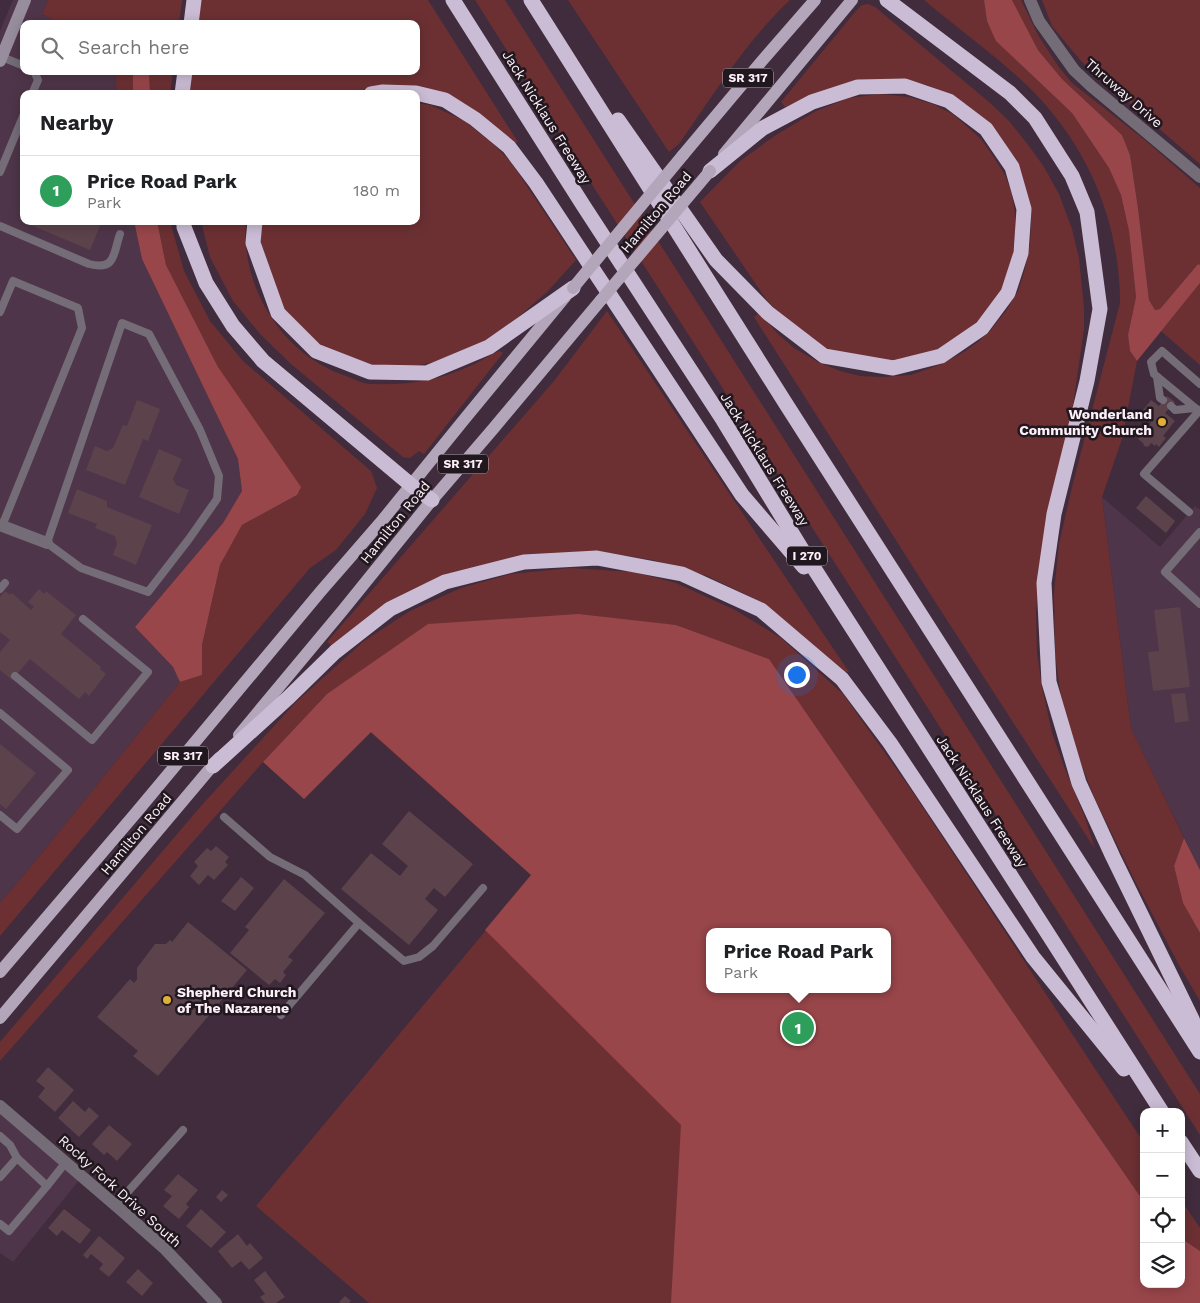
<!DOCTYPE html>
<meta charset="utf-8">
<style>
:root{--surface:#fff;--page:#f6f6f6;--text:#202124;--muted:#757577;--line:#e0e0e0;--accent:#77612b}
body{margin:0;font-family:"Work Sans",sans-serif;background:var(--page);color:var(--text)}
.controls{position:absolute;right:15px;bottom:15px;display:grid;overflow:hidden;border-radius:10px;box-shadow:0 2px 12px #0003}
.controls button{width:45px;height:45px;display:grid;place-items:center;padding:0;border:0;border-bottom:1px solid var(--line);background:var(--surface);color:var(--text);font:25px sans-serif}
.you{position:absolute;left:796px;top:674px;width:18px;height:18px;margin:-12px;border:4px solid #fff;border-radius:50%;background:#1a73e8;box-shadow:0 0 0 8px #1a73e833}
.badge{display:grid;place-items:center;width:32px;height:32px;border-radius:50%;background:var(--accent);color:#fff;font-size:16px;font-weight:700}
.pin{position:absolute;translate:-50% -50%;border:2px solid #fff;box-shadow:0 1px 5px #0006}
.popup{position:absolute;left:706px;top:928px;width:185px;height:65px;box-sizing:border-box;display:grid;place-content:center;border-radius:10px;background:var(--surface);filter:drop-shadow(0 1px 4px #0005);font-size:16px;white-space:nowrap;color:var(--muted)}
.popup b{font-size:19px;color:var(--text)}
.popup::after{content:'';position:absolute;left:50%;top:100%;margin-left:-10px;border:10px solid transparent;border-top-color:var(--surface)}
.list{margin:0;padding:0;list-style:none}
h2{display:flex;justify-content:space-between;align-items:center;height:65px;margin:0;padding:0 20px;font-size:21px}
h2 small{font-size:16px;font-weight:400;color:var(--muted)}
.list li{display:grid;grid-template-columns:32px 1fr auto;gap:15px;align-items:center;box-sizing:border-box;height:70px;padding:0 20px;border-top:1px solid var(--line)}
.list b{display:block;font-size:19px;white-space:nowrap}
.list p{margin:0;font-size:16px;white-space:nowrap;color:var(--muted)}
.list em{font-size:16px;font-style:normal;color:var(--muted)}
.icon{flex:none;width:28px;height:28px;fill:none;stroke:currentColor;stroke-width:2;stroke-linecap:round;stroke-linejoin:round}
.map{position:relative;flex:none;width:1200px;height:1303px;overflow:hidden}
.search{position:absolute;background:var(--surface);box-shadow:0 2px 12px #0003;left:20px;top:20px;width:400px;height:55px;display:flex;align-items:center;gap:12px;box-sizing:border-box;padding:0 18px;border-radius:10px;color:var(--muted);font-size:19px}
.panel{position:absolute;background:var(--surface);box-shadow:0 2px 12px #0003;left:20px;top:90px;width:400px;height:135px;border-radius:10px}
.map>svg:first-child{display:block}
</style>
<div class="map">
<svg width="1200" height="1303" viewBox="0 0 1200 1303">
<rect width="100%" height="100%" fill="#402c3c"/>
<g fill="#4f3549">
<polygon points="13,0 48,0 42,14 61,24 24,24 24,71 115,71 117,94 24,94 24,221 134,221 142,259 238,459 242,491 223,523 135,627 173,667 180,682 34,863 0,903 0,31"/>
<polygon points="1102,497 1160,547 1195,506 1200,510 1200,870 1131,728"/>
<polygon points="0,1111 80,1179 13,1262 0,1253"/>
</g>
<g fill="#6c3033" fill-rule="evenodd">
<polygon points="48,0 182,0 179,24 61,24 42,14"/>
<polygon points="199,0 428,0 518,142 513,144 481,117 370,88 346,94 190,94 191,71 416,71 416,24 196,24"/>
<polygon points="475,0 505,0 1200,1094 1200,1135 901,666 573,155"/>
<path d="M568,0H790C746,41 714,94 679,144L669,152Z"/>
<path d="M924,0H984L987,21L1022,66L1072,113L1109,168L1121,195L1129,231L1136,297L1128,335L1130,351L1137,361L1122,439L1102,497L1131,728L1184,838L1174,866L1183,903L1200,933V1001L1179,965L1134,879L1094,797L1073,742L1061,697L1055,653L1054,592L1059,544L1073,483L1120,303C1120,216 1083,135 1018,77C988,50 955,26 924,0Z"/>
<polygon points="1012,0 1021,0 1038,35 1058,66 1072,83 1146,141 1200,188 1200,265 1198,264 1160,309 1155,310 1149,300 1138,208 1130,155 1122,135 1062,79 1038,50"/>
<polygon points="1042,0 1200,0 1200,164 1081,61 1052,26"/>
<polygon points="868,4 875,7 989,102 1009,121 1029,146 1044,167 1059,194 1072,229 1079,258 1084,308 1084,329 1072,412 1039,567 1036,614 1037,653 1042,687 1052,733 1065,769 1084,815 1095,849 934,600 754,317 759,313 779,335 794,348 818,362 840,371 860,376 883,377 911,375 939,365 964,352 978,342 990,331 1006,311 1018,291 1025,269 1030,244 1031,224 1029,205 1024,184 948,94 927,85 909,81 833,88 785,107 781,102 855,12 862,5"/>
<polygon points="115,71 133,71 133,94 117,94"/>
<polygon points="149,71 173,71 170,94 150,94"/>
<polygon points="880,94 909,97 933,104 954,115 981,139 993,156 1005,175 1012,194 1015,213 1015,232 1013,253 1009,275 999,296 987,312 968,331 949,345 925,355 899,362 847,357 820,347 782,317 766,299 700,202 740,161 776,135 816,111 849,98"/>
<polygon points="416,103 430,105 463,120 492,143 511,162 576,260 547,292 509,325 478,345 435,362 399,369 368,367 319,346 282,308 261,245 261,221 416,221"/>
<polygon points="157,221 170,221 184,271 210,321 243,361 371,471 377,488 365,514 336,550 310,568 0,936 0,903 34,863 180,682 202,675 202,645 220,565 242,525 297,495 218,367 166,265"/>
<path d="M201,221H246C240,287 283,356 346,376C354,379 363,384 371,384C405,386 442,380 472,365C481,361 490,355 499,351L503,353L424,454L419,451L410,458L403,457L291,364L261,335L233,301L210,257Z"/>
<polygon points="1200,283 1200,365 1161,331"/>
<polygon points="607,311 849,672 844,672 798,632 753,598 707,576 653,560 596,551 499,561 332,646 327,642 554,381"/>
<path d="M570,568L634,572L676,583L735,610L781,638L843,694L912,791L1144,1143V1202L769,659L676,625L651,623L756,656L1144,1284H1181L1200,1303H369L256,1206L532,875L327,694L263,762L0,1061V1042L201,806L295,703L364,641L410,611L461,588L511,574ZM709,932H887V989H709Z"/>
<polygon points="1181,1200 1200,1228 1200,1251 1181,1238"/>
</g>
<g fill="#98464a" fill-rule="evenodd">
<polygon points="984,0 1012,0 1038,50 1062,79 1122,135 1130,155 1138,208 1149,300 1155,310 1160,309 1198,264 1200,265 1200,283 1137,361 1130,351 1128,335 1136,297 1129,231 1121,195 1109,168 1072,113 996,41 987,21"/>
<polygon points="133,71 149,71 150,94 133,94"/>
<polygon points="134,221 157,221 166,265 218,367 301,487 297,495 242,525 220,565 202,645 202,675 180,682 173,667 135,627 223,523 242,491 238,459 142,259"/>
<path d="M578,614L676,625L769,659L1144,1202V1284H1181V1238L1200,1251V1303H671L681,1125L485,930L531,875L371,732L304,799L263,762L327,694L428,624ZM709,932H887V989H709Z"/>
<polygon points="1184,838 1200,870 1200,933 1183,903 1174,866"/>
</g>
<g fill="#5c424b">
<polygon points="24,215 24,221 102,221 90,250 21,221"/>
<polygon points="1167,396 1175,402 1165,413 1175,421 1163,436 1166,438 1159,447 1156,444 1155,446 1151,443 1148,447 1147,446 1146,447 1143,445 1144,444 1138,439 1151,423 1140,414 1151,400 1159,406"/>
<polygon points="137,400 160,409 148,441 143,439 125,485 86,470 95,446 107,451 113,448 123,425 127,426"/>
<polygon points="159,449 182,459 173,479 176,485 189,490 179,514 139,497"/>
<polygon points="77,489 107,501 107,507 152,525 136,565 113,555 117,544 115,536 95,528 97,524 68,513"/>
<polygon points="1146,496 1175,521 1166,533 1136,508"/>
<polygon points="39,589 44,594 46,591 76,615 61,634 101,667 100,669 106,674 89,696 85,692 79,699 30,659 12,680 0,670 0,652 10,640 0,632 0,597 5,591 10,595 12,593 31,610 34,607 28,602"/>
<polygon points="1180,607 1190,687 1153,691 1148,652 1159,651 1154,610"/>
<polygon points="1185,693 1189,721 1175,723 1171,694"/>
<polygon points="0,744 36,773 6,809 0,804"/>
<polygon points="409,811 473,864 445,897 434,888 425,899 438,910 409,945 341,889 371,853 400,876 408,866 382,844"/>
<polygon points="216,846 229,857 225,862 228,865 214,880 208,875 199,885 190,876 198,866 194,862 207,848 211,851"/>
<polygon points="241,877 254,888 235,911 221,901"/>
<polygon points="284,879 325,913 288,957 293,960 283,972 286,975 280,983 275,979 269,985 230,953 249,930 245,927"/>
<polygon points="188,922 247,970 158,1076 133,1056 138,1051 97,1017 130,979 134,983 137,979 137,968 155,944 166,944 170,940 172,942"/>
<polygon points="48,1067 74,1090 55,1112 38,1097 45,1088 36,1081"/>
<polygon points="73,1101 85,1112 89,1107 99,1116 79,1137 58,1118"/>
<polygon points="109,1125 132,1144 117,1161 107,1152 104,1155 92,1144"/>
<polygon points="178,1174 198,1190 186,1204 189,1207 179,1219 163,1206 172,1196 164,1190"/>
<polygon points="222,1190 228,1195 221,1202 216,1197"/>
<polygon points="64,1209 91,1230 80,1244 62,1230 57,1236 48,1228"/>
<polygon points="201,1209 226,1232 211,1248 186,1226"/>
<polygon points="238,1234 247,1246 250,1243 263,1258 249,1270 241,1261 232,1268 218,1251"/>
<polygon points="99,1236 125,1258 109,1277 99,1269 103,1264 91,1254 87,1259 83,1255"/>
<polygon points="138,1269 153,1283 142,1296 126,1282"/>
<polygon points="265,1271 285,1297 276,1303 265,1303 260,1297 265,1294 254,1280"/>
<polygon points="345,1296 351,1301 349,1303 341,1303 339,1302"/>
</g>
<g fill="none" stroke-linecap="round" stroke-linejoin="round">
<g stroke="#746d78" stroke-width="8">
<polyline points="2,57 24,66"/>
<polyline points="32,94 38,80 34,71"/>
<polyline points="0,172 24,114"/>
<path d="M0,226L89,264C116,271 113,254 120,234"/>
<polyline points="0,312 13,281 78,308 82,328 2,526"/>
<polygon points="122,323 149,334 200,430 219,476 217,499 189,539 148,592 81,568 47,543"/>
<polyline points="1157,377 1160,398 1163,400"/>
<polyline points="1171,406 1175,410 1195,408"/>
<polyline points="1199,411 1154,374 1151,362 1162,351 1200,384"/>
<polyline points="1189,512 1144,474 1200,410"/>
<polyline points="1200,532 1165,572 1200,604"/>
<polyline points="0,589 5,583"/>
<polyline points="15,676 92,740 148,672 83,619"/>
<polyline points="0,713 68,770 17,829 0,815"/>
<polyline points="224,817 270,857 305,875 359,923 404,961 419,957 433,946 483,888"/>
<polyline points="281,1015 359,923"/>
<polyline points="0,1136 10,1145 17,1158 47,1186 9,1231 0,1224"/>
<polyline points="0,1177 17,1158"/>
<polyline points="47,1186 66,1162"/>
<polyline points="116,1205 183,1130"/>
</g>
<g stroke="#746d78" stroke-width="12">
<polyline points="1030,0 1039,21 1074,70 1091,86 1200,177"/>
<polyline points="0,525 47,543"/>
<polyline points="0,1106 121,1210 164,1248 216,1303"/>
</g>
<polyline stroke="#978d9d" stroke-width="12" points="0,61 25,0"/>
<g stroke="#b3a6ba" stroke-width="12">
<polyline points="724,154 852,0"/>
<polyline points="683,155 761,62 815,0"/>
<polyline points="239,735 343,610 432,500 493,429 601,300"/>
<polyline points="0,972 135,814 321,591 381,522 467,416 565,297"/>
<polyline points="0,1018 219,758"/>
</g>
<g stroke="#cbbcd5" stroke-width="15">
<polyline points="453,0 583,205 723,420 801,548 1162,1112"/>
<polyline points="531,0 786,404 1200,1052"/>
<polyline points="887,0 1010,93 1035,118 1072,176 1087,212 1100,309 1087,381 1054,514 1044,583 1049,682 1079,783 1113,857 1192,1019 1200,1040"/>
<polyline points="191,24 194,0"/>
<polyline points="182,94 185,71"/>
<polyline points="371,94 383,92 416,93 445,100 475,119 509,147 536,183 742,495 804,567"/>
<polyline points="618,120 716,260 768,313 824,356 893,368 941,356 982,328 1008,293 1021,253 1024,209 1012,167 986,129 949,101 905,86 858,87 812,102 763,128 710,171"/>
<polyline points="184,221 184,227 206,283 233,326 263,361 411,485 432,500"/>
<polyline points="255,221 253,243 278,313 316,351 370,372 427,373 489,347 573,288"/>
<polyline points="213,766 289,697 335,652 390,609 445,582 524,562 597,558 682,574 761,610 842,679 890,743 1033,957 1124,1069"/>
<polyline points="1181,1142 1200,1171"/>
</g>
<g stroke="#b3a6ba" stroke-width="12">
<polyline points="573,288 683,155"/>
<polyline points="601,300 710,171"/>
</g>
</g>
<g fill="#e2af34" stroke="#21181f" stroke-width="2">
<circle cx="1162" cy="422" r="5"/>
<circle cx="167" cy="1000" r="5"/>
</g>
<g text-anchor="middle" stroke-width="5" stroke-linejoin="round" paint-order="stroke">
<g fill="#21181f" stroke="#bbafb8" stroke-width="1">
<rect x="723" y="68.5" width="50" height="19" rx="4"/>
<rect x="438" y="454.5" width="50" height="19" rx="4"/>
<rect x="787" y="546.5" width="40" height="19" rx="4"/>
<rect x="158" y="746.5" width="50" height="19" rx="4"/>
</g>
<g font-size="12" font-weight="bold" fill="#fdf0f9">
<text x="748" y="82">SR 317</text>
<text x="463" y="468">SR 317</text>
<text x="807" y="560">I 270</text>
<text x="183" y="760">SR 317</text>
</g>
<g font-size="14" fill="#fdf0f9" stroke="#21181f">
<text transform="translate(1124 93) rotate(41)" y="5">Thruway Drive</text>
<text transform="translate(547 117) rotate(58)" y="5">Jack Nicklaus Freeway</text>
<text transform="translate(656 212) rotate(-50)" y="5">Hamilton Road</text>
<text transform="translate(765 459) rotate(58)" y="5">Jack Nicklaus Freeway</text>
<text transform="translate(395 522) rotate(-51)" y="5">Hamilton Road</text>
<text transform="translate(982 801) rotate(57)" y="5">Jack Nicklaus Freeway</text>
<text transform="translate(136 834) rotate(-50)" y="5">Hamilton Road</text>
<text transform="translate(120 1191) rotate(42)" y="5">Rocky Fork Drive South</text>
</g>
<g font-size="14" font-weight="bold" fill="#fdf0f9" stroke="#21181f" text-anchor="end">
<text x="1152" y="419">Wonderland<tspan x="1152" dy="16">Community Church</tspan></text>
<text x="177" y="997" text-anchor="start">Shepherd Church<tspan x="177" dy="16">of The Nazarene</tspan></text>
</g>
</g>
</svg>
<div class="controls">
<button>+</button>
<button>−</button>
<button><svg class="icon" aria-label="locate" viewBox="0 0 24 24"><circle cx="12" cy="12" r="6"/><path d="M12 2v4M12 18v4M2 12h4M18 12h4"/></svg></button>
<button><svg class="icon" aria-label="layers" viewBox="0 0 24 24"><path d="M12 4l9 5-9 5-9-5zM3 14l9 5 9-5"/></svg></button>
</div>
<div class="you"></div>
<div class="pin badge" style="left:798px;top:1028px;background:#2e9e5b">1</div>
<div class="popup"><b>Price Road Park</b>Park</div>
<div class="search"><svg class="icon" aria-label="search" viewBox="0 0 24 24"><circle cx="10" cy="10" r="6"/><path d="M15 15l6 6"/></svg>Search here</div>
<section class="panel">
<h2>Nearby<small></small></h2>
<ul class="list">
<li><span class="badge" style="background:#2e9e5b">1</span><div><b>Price Road Park</b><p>Park</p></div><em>180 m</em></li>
</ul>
</section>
</div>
